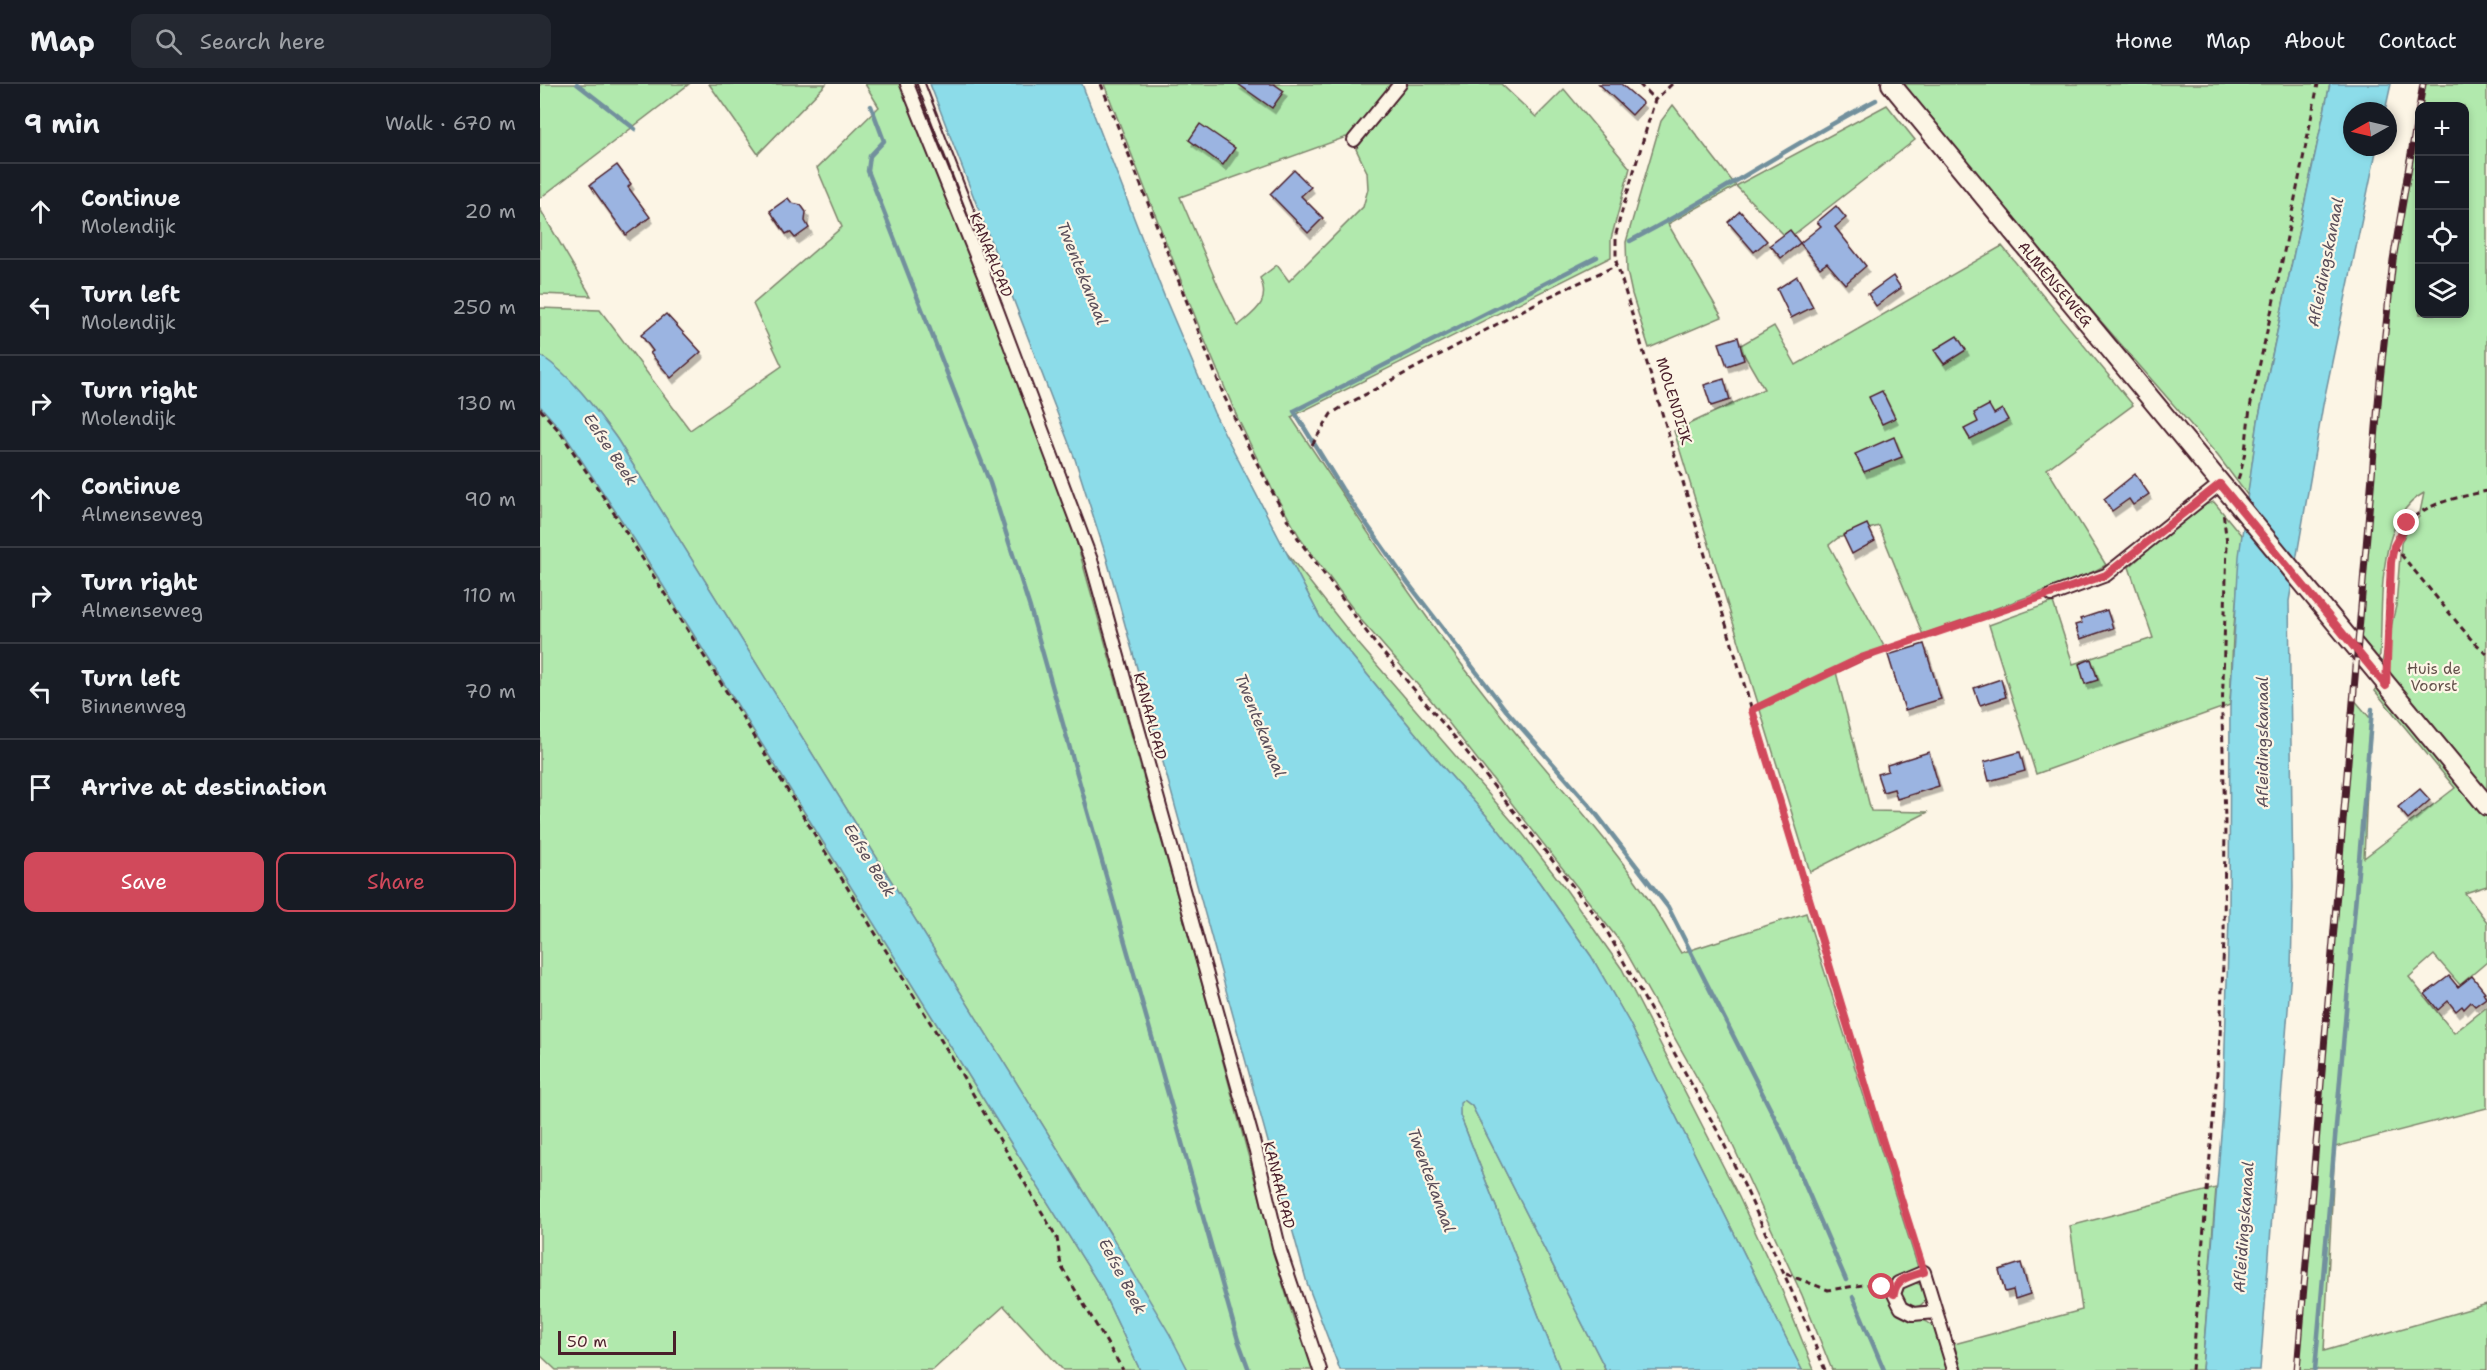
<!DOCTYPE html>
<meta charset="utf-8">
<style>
:root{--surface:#171b24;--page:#242831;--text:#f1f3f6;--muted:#9ea1a6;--line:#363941;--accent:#d1495b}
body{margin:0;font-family:"Shantell Sans",sans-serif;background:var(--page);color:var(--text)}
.controls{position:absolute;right:18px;top:18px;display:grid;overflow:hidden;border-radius:12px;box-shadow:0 3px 9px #0003}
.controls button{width:54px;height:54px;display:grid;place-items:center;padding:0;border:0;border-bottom:2px solid var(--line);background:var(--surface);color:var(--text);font:30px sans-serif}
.compass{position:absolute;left:1803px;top:18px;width:54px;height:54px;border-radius:50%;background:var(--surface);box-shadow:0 3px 9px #0003;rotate:262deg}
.scale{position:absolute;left:18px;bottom:15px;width:118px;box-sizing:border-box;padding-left:6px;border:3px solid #4a1f2b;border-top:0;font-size:16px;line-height:21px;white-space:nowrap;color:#4a1f2b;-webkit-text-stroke:4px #fcf5e5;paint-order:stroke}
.stop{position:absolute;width:18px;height:18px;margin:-14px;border:4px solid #d1495b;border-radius:50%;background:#fff}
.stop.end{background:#d1495b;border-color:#fff;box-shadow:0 2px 6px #0008}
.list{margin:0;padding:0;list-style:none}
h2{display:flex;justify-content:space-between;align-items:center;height:78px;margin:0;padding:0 24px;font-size:26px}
h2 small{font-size:20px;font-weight:400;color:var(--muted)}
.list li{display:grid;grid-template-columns:39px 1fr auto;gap:18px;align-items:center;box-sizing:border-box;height:96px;padding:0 24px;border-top:2px solid var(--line)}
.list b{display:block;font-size:22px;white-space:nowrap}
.list p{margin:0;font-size:20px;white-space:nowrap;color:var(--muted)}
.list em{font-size:20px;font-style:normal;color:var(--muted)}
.actions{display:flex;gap:12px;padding:18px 24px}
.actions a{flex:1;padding:14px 0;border:2px solid var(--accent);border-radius:12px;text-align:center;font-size:21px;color:var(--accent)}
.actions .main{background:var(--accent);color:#fff}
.icon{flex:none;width:33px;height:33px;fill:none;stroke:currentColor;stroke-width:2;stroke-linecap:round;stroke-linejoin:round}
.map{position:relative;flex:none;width:1947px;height:1286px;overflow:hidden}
header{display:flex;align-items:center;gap:36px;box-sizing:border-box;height:84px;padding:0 30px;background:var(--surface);border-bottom:2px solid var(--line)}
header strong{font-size:28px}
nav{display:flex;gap:33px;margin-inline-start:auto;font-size:21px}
.search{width:420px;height:54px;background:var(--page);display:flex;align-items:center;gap:15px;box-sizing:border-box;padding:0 21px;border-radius:12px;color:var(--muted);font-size:22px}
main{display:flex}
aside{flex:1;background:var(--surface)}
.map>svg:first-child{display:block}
</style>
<header>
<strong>Map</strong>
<div class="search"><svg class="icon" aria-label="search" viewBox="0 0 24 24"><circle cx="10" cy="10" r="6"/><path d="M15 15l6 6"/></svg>Search here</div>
<nav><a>Home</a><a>Map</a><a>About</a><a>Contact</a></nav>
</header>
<main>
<aside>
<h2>9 min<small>Walk · 670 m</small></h2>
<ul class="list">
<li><svg class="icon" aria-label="ahead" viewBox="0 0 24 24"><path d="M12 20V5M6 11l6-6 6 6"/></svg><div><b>Continue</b><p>Molendijk</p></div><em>20 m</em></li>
<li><svg class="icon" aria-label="left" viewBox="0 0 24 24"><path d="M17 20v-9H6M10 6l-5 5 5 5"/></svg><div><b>Turn left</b><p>Molendijk</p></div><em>250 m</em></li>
<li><svg class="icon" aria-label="right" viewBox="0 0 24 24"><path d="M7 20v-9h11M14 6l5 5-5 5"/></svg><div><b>Turn right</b><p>Molendijk</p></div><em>130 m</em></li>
<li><svg class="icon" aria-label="ahead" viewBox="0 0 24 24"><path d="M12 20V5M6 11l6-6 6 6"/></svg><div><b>Continue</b><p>Almenseweg</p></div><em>90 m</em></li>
<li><svg class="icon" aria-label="right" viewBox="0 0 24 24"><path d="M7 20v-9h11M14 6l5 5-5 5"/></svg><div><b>Turn right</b><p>Almenseweg</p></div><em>110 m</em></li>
<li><svg class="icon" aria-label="left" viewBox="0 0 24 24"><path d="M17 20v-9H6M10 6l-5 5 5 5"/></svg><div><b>Turn left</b><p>Binnenweg</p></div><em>70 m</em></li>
<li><svg class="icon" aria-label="arrive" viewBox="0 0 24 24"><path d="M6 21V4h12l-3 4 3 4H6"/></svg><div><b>Arrive at destination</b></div></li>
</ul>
<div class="actions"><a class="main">Save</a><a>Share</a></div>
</aside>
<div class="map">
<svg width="1947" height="1286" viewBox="0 0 1947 1286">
<defs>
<filter id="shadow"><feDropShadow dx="3" dy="5.5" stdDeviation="0" flood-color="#0004"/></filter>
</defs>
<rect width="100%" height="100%" fill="#fcf5e5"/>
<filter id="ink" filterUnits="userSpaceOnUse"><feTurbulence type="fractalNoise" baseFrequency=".0167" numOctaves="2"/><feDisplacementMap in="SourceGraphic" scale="12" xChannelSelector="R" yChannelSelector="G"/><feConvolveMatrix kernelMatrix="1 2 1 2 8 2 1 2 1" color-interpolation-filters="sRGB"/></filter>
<g filter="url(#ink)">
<g fill="#b1e9ad" stroke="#7e846c" stroke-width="1.5" fill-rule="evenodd">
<polygon points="0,0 149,0 0,114"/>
<polygon points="169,0 286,0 218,70"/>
<path d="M325,0H362L448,217L534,449L656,878L743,1200L754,1236L776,1286H648L571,1151L77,355C54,323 33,293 0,271V224L60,226L150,346L242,282L213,220L302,143L277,84L339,23Z"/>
<path d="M564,0H854L810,55L806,53L640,113L679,204L698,242C715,227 731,219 720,194L737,181L749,197L823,123L828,105L827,88L816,65L868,0H961L996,33L1024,5L1090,84L1071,155V173L751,333C814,428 876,523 946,612C1001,683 1064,747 1113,822C1123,837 1132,854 1141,869L1266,829L1379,1186L1362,1192L1356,1227C1365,1234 1372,1232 1383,1236C1402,1242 1404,1269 1409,1286H1292L1262,1211L1182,1038L1081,859L890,615L822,537L762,457L733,407L698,335L660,245Z"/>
<polygon points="1360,0 1790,0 1718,337 1708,412 1678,372 1479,143"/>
<path d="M1884,0H1947V802L1925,809L1947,838V878L1920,901L1894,871L1869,893L1914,949L1947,923V1024L1795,1063L1784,1267L1947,1220V1286H1759L1813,614L1830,634L1824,774L1915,704L1835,607L1856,522L1861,459L1867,446L1879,433L1884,409C1835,435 1843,522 1840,571L1834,580L1818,560L1850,185L1867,76ZM1880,22H1924V230H1880Z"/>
<polygon points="1133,21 1196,102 1347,21 1375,56 1248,155 1196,102 1128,140 1182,233 1109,264 1092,210 1087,187 1086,158 1121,37"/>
<polygon points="0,125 51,212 0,210"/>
<polygon points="1462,162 1593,321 1507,385 1566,481 1545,492 1383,551 1339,442 1298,454 1289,461 1346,566 1296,588 1331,727 1388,728 1270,788 1134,347 1224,305 1199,262 1234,242 1256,281"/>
<polygon points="0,322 22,347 94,455 560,1202 600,1286 523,1286 464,1222 393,1286 16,1286 0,1271"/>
<path d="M1674,418L1702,452L1693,553L1690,621L1496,690L1449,541L1513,518L1533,580L1613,554L1589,483C1616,462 1639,426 1674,418Z"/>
<polygon points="746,468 818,559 983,750 1027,807 1082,885 1199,1113 1239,1199 1274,1286 1262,1286 1089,938 1051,872 999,798 953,739 904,684 780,533"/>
<polygon points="924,1016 932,1022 1066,1286 1020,1286 920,1031 919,1019"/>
<polygon points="1676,1104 1662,1286 1422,1286 1414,1260 1542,1226 1530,1142"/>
<circle cx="1374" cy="1211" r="12"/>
</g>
<g fill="#8cdce9" stroke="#72909d" stroke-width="1.5">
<polygon points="390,0 542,0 625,214 674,329 780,533 904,684 953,739 999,798 1051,872 1089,938 1262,1286 1066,1286 932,1022 924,1016 920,1019 920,1031 1020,1286 800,1286 767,1199 566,472 535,375"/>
<polygon points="1790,0 1851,0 1845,27 1812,27 1812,63 1837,63 1783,321 1749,517 1753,803 1751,887 1720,1286 1662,1286 1683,1026 1689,833 1690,621 1699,472 1718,337"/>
<path d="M0,271C33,293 54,323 77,355L571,1151L629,1249L648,1286H600L560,1202L94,455L22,347L0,322Z"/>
</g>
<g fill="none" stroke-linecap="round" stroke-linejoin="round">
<g stroke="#72909d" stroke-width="4.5">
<polyline points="37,0 95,45"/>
<polyline points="331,22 344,57 330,72 328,87 450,399 490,524 698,1256 709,1286"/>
<path d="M1090,157C1174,114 1252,60 1336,16"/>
<polyline points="1057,173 754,327 802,405 868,499 965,625 1050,722 1128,823 1243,1050 1306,1196"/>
<polyline points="1313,1213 1344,1286"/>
<polyline points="1775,1286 1832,625"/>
</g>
</g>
<g fill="#9bb4e1" stroke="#4a1f2b" stroke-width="1.5" filter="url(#shadow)">
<polygon points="698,0 734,0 744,7 732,24"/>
<polygon points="1059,0 1081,0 1103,19 1092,31"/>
<polygon points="660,40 695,64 683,81 649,56"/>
<polygon points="77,81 91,100 88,103 110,133 86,151 50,101"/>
<polygon points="754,86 771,103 761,112 783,134 768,149 730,110"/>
<polygon points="248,114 252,119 261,121 266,128 265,137 269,144 255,154 250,148 246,150 230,127"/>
<polygon points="1296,122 1306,134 1295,143 1326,182 1305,200 1287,179 1280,184 1260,159 1281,142 1277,138"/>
<polygon points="1200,127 1227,157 1214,168 1188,138"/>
<polygon points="1250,146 1260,159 1241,174 1230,161"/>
<polygon points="1257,192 1273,223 1251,234 1237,205"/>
<polygon points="1353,192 1361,204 1336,222 1328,210"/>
<polygon points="126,230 161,268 131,294 110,269 113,267 101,251"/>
<polygon points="1417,252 1426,266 1404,280 1394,266"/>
<polygon points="1198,253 1204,276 1187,282 1179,259"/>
<polygon points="1184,295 1190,316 1171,322 1164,301"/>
<polygon points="1342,307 1355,334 1342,340 1329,313"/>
<polygon points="1449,321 1454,330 1462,325 1468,336 1430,355 1424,345 1438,338 1434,329"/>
<polygon points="1354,353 1362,373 1324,388 1315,370"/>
<polygon points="1595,390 1609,410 1593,421 1589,415 1572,427 1564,415"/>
<polygon points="1327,440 1335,457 1312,470 1303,451"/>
<polygon points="1567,526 1573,544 1540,555 1535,541 1542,539 1540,535"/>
<polygon points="1384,560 1401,615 1365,626 1348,571"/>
<polygon points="1551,575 1558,596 1545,600 1539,580"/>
<polygon points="1461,595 1466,613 1440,621 1434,604"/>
<polygon points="1389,668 1399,702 1357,715 1354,705 1343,708 1337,690 1348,687 1347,681"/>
<polygon points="1480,668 1485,687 1449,697 1444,678"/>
<polygon points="1880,705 1890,716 1868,735 1858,723"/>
<polygon points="1909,892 1918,903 1932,892 1945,908 1943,909 1946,914 1935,922 1931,918 1924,925 1922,922 1916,927 1908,917 1898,926 1885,910"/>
<polygon points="1481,1179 1490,1210 1475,1215 1473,1206 1465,1208 1459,1186"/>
</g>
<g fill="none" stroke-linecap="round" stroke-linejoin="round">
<defs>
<polyline id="lane" points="381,0 449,175 444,187"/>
<g id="street">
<polyline points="367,0 443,189 551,476 716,1067 740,1167 780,1286"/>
<polyline points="814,56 860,0"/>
<polyline points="1512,511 1566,491 1680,400"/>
<polyline points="1396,1228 1373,1230 1361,1224 1354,1210 1358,1199 1384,1188 1414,1286"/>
</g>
<polyline id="secondary" points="1351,0 1947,722"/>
</defs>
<use href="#lane" stroke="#4a1f2b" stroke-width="10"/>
<use href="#street" stroke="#4a1f2b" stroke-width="16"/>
<use href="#secondary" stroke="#4a1f2b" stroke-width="22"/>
<g stroke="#4a1f2b" stroke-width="3" stroke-dasharray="6 4.5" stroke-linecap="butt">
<polyline points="561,0 684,312 710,366 742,426 759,456 834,558 922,662 1064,842 1178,1048 1205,1103 1266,1239 1285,1286"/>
<polyline points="1099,0 1115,16"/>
<polyline points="1132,0 1115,16 1080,134 1076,150 1076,177 1340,1049 1380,1176"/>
<polyline points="0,325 20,348 70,423 203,634 412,974 517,1154 521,1182 583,1286"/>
<polyline points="772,361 791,330 802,323 1004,215 1077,181"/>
<path d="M1698,395C1708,369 1706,341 1712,314C1736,210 1757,105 1778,0"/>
<polyline points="1854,462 1930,554 1947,570"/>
<path d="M1847,574C1849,530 1840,453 1881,428C1900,416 1926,412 1947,407"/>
<polyline points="1212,625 1321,574 1501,514"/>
<polyline points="1246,1190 1288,1206 1330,1200 1343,1203"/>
<polyline points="1652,1286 1680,953 1684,855 1685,736 1682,632 1687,459 1683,428"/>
</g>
<use href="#lane" stroke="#fcf5e5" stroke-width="6"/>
<use href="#street" stroke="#fcf5e5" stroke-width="12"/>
<use href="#secondary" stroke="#fcf5e5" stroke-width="18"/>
<defs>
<polyline id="rail" points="1757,1286 1840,296 1853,176 1883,0"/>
</defs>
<use href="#rail" stroke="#4a1f2b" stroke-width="7"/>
<use href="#rail" stroke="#fcf5e5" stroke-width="4.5" stroke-dasharray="14" stroke-linecap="butt"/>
</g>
</g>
<g fill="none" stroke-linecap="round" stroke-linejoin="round" filter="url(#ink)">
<path stroke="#d1495b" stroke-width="8" d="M1342,1203L1354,1210C1356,1194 1371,1192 1384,1188L1340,1049L1212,626L1321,574L1566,491L1680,400L1846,602L1851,478L1854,462L1867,439"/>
</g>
<g text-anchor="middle" stroke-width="4.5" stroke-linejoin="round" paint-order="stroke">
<g font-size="15" fill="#4a1f2b" stroke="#fcf5e5">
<text transform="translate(451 171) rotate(68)" y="5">KANAALPAD</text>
<text transform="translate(1515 200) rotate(50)" y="5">ALMENSEWEG</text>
<text transform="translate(1134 317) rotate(73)" y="5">MOLENDIJK</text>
<text transform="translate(610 632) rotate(75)" y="5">KANAALPAD</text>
<text transform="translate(739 1101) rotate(76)" y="5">KANAALPAD</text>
</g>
<g font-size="15" fill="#64524c" stroke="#fcf5e5">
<text x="1894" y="590">Huis de<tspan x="1894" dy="17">Voorst</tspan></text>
</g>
<g font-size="16" font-style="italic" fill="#5a4e5a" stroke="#fcf5e5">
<text transform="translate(1785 178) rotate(-79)" y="6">Afleidingskanaal</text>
<text transform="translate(543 189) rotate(68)" y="6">Twentekanaal</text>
<text transform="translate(71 365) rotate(56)" y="6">Eefse Beek</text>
<text transform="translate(721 641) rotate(68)" y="6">Twentekanaal</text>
<text transform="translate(1722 658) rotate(-90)" y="6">Afleidingskanaal</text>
<text transform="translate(330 776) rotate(58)" y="6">Eefse Beek</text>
<text transform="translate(892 1096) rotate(70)" y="6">Twentekanaal</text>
<text transform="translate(1703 1143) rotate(-86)" y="6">Afleidingskanaal</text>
<text transform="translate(583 1192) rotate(62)" y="6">Eefse Beek</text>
</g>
</g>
</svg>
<div class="controls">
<button>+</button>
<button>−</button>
<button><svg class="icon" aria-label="locate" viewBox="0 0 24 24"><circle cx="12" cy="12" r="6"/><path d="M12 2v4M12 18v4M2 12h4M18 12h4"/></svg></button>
<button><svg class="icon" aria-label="layers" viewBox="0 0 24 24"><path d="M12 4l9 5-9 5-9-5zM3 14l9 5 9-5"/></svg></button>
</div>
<svg class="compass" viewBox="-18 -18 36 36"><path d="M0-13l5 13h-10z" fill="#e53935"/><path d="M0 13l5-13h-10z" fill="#9ea1a6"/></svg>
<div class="scale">50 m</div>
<div class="stop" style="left:1342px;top:1203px"></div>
<div class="stop end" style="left:1867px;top:439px"></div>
</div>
</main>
